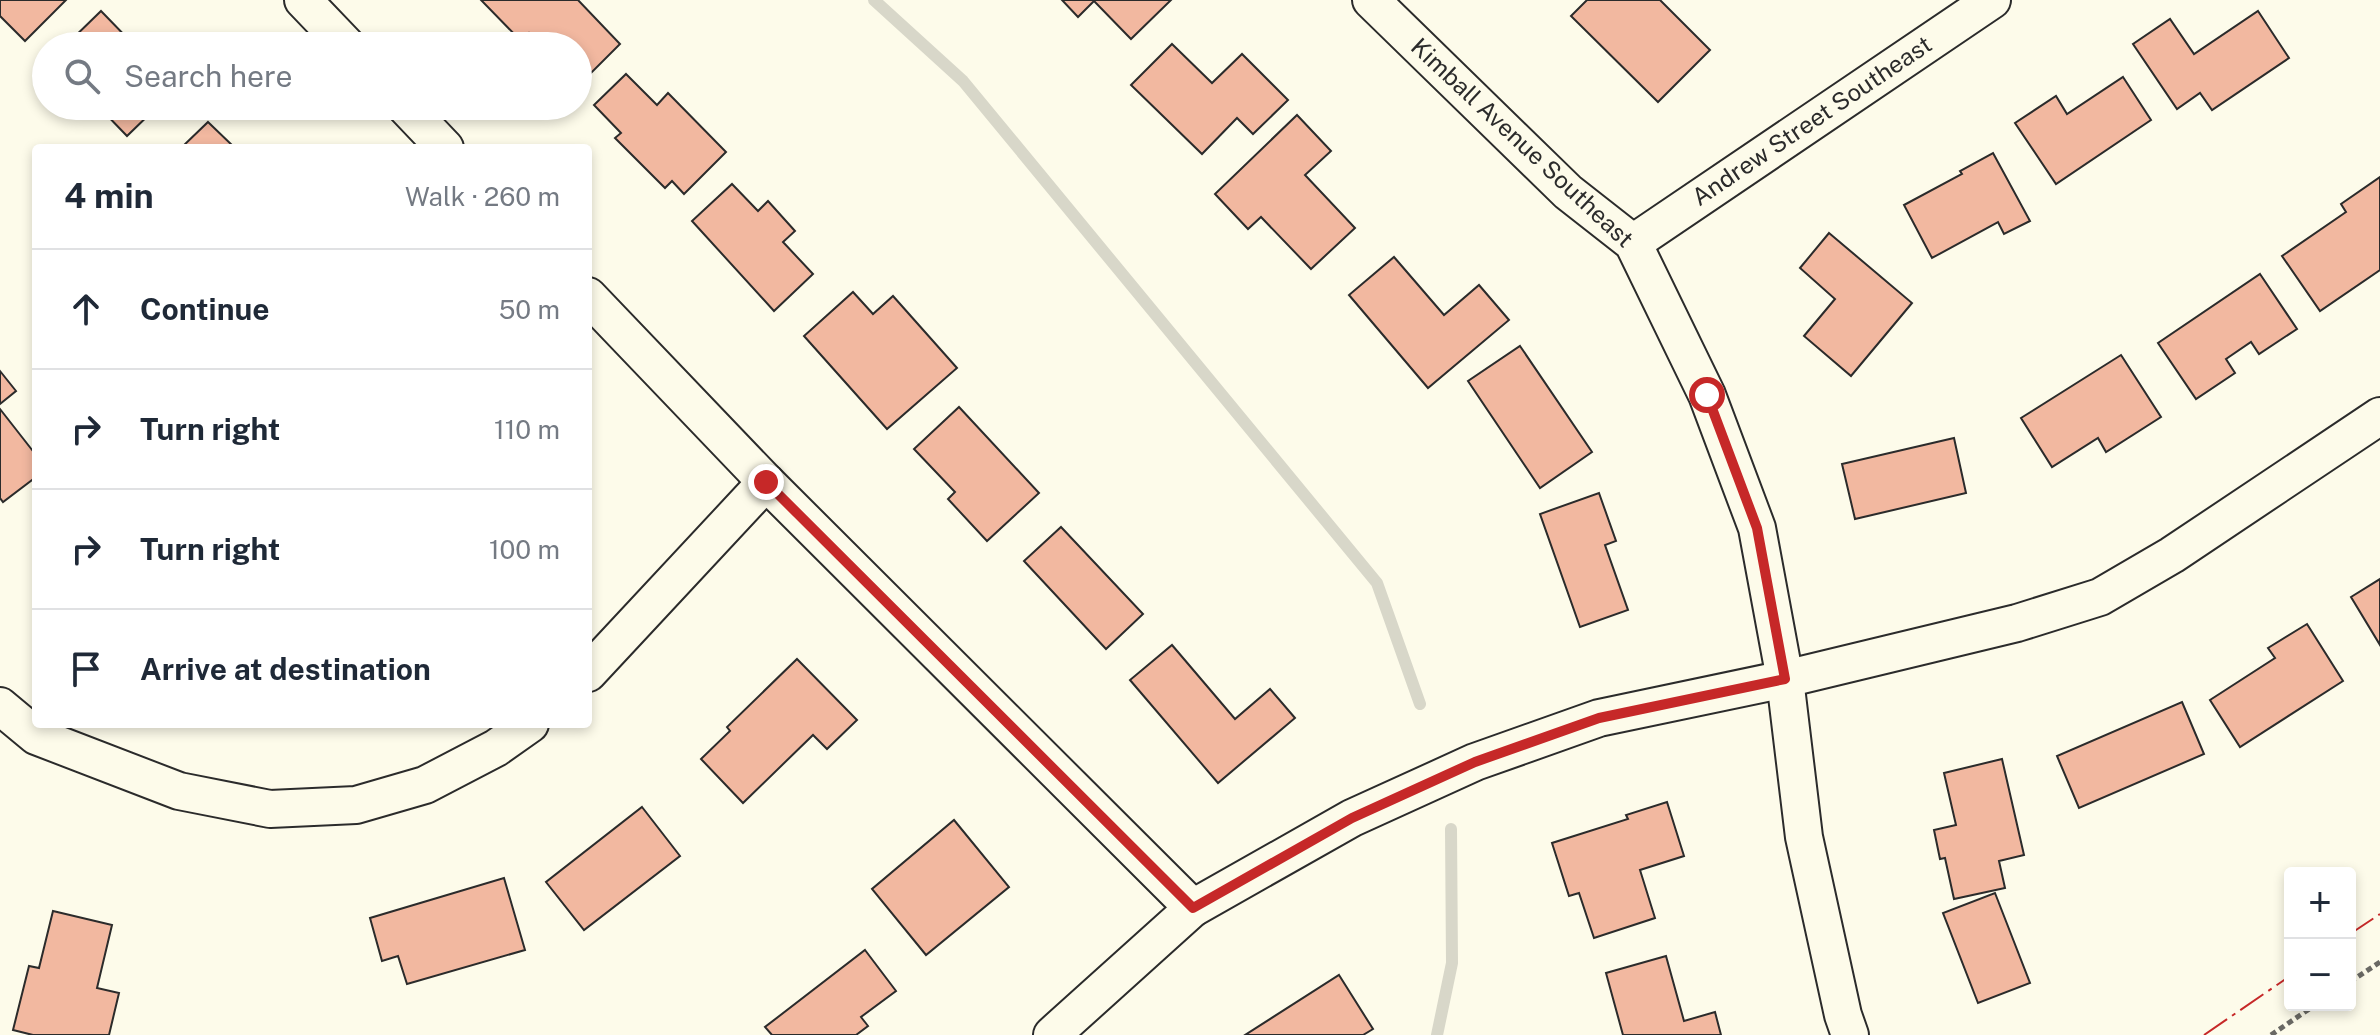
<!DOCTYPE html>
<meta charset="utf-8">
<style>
:root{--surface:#fff;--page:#f2f2f3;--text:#1f2937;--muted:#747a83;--line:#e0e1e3}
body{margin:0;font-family:"Public Sans",sans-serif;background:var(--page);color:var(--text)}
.controls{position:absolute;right:24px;bottom:24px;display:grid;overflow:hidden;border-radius:8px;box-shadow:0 4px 12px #0003}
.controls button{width:72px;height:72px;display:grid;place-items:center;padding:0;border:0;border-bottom:2px solid var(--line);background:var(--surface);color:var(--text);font:40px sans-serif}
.stop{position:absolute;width:24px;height:24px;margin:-18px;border:6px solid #c62828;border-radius:50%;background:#fff}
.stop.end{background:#c62828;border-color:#fff;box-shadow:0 2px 8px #0008}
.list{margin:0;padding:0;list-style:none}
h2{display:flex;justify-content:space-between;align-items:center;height:104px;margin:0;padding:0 32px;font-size:34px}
h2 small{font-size:26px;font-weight:400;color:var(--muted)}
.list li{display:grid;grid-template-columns:52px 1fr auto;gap:24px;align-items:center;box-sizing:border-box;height:120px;padding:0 32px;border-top:2px solid var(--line)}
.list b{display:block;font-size:30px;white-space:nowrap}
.list em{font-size:26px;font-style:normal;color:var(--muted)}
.icon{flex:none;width:44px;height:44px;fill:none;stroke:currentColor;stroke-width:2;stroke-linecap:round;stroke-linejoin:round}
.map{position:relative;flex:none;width:2380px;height:1035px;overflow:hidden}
.search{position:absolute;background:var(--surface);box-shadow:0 4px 12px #0003;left:32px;top:32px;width:560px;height:88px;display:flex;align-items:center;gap:20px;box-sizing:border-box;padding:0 28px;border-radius:44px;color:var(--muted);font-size:30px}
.panel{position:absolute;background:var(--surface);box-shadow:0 4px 12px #0003;left:32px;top:144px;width:560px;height:584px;border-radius:8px}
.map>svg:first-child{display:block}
</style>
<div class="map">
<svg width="2380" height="1035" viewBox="0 0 2380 1035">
<rect width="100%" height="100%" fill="#fdfbea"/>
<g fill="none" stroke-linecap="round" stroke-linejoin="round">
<g stroke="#d8d7c9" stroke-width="12">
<polyline points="874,0 963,81 1377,583 1420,704"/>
<polyline points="1437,1035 1452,963 1451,829"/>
</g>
</g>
<g fill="#f2b8a0" stroke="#2b2b2b" stroke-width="2">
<polygon points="0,0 66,0 25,41 0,16"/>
<polygon points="481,0 578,0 620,44 579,85 578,46 542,46 529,33 521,41"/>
<polygon points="1062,0 1171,0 1131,39 1094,1 1078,17"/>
<polygon points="1587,0 1660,0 1710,50 1658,102 1571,16"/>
<polygon points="101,11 135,46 65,46"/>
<polygon points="2258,11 2289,58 2212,110 2200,93 2177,109 2133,44 2170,19 2194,54"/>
<polygon points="1172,44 1212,83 1242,54 1288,100 1253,134 1237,118 1202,154 1131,85"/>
<polygon points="626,74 657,105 668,93 726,152 684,194 672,181 665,188 615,138 621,133 594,105"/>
<polygon points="2123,77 2151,120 2056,184 2015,123 2056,96 2067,114"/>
<polygon points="98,106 158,106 127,136"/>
<polygon points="1297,115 1331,151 1305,175 1355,228 1311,269 1261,217 1248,229 1215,194"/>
<polygon points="208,122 235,148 181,148"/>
<polygon points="1993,153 2030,221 2004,234 1998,222 1932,258 1904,205 1962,174 1960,171"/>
<polygon points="2380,177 2380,270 2320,311 2282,256 2346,212 2341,204"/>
<polygon points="732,184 758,211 768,201 795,231 783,242 813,274 774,311 692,221"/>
<polygon points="1829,233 1912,303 1851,376 1804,336 1835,299 1800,268"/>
<polygon points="1394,257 1444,315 1479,285 1509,320 1428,388 1349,295"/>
<polygon points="2260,274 2297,329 2259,354 2251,342 2226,359 2235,373 2196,399 2158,343"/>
<polygon points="853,292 873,314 893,296 957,368 887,429 804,336"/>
<polygon points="1520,346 1592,452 1540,488 1468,381"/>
<polygon points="2121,355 2161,417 2106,452 2098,438 2052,467 2021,418"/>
<polygon points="0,371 16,391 0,404"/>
<polygon points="959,407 1039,493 987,541 948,499 955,492 914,449"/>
<polygon points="0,409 36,455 36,477 3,502 0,498"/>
<polygon points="1954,438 1966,493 1855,519 1842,464"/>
<polygon points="1599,493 1616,541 1605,545 1628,610 1580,627 1540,514"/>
<polygon points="1061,527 1143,614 1106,649 1024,561"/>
<polygon points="2380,579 2380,645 2351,597"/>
<polygon points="2307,624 2343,681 2240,747 2210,700 2275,658 2268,648"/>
<polygon points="1172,645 1235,719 1270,689 1295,718 1218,783 1130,680"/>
<polygon points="797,659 857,720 827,749 813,735 743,803 701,759 730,731 727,727"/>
<polygon points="2182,702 2204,754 2079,808 2057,756"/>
<polygon points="2002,759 2024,855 1999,861 2005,888 1954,899 1945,858 1940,859 1934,830 1956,825 1944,773"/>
<polygon points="1667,802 1684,856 1640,870 1655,918 1594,938 1579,893 1569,896 1552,843 1628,819 1626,815"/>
<polygon points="642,807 680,856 584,930 546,882"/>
<polygon points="954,820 1009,887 926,955 872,889"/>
<polygon points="504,878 525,950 407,984 398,956 382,961 370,918"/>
<polygon points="1995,893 2030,983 1978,1003 1943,913"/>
<polygon points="53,911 112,925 97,988 119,993 109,1035 33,1035 13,1030 29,966 39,968"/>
<polygon points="865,950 896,991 861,1017 868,1026 856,1035 772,1035 765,1027"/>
<polygon points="1666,956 1684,1021 1715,1012 1721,1035 1623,1035 1606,973"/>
<polygon points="1339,975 1373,1029 1363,1035 1245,1035"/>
</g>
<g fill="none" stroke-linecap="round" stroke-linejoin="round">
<defs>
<g id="minor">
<polyline points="303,0 347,46"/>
<polyline points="1371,0 1568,192 1633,243 1707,395 1757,528 1785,679 1804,837 1843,1015 1850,1035"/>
<polyline points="405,106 445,148"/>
<polyline points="1633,243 1992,0"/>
<polyline points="588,296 766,482 1193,908"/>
<polyline points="588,673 766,482"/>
<polyline points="0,706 36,736 179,791 270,809 356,805 425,785 496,748 530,724"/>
<polyline points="1052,1035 1193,908 1352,818 1475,762 1599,718 1785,679 2017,623 2100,597 2172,555 2380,416"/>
</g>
</defs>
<use href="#minor" stroke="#2b2b2b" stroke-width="40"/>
<g stroke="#6a6964" stroke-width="5" stroke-dasharray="6 4" stroke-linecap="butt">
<polyline points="2350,982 2380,962"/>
<polyline points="2271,1035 2315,1005"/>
</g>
<use href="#minor" stroke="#fdfbea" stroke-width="36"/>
<g stroke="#c62828" stroke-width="2" stroke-dasharray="28 6 4 6" stroke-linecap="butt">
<polyline points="2350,934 2380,914"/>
<polyline points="2204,1035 2290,976"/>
</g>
</g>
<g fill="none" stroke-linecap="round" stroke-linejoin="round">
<polyline stroke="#c62828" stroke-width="10" points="766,482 1193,908 1352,818 1475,762 1599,718 1785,679 1757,528 1707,395"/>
</g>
<g text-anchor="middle" stroke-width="6" stroke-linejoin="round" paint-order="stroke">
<g font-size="24" fill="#2b2b2b" stroke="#fdfbea">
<text transform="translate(1812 121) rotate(-34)" y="8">Andrew Street Southeast</text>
<text transform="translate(1522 143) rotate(43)" y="8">Kimball Avenue Southeast</text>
</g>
</g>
</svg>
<div class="controls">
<button>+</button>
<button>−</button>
</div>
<div class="stop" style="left:1707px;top:395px"></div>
<div class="stop end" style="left:766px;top:482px"></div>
<div class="search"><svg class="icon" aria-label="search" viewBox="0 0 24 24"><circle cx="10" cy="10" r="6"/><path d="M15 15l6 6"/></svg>Search here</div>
<section class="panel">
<h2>4 min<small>Walk · 260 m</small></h2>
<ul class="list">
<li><svg class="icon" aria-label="ahead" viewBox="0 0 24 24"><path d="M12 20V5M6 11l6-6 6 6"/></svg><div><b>Continue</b></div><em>50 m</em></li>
<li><svg class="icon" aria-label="right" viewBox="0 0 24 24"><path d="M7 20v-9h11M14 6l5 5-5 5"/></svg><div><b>Turn right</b></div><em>110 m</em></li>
<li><svg class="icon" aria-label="right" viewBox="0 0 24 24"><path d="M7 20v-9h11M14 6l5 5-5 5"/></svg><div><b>Turn right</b></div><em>100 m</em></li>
<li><svg class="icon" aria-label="arrive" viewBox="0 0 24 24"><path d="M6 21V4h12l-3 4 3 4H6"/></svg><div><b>Arrive at destination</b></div></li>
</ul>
</section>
</div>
